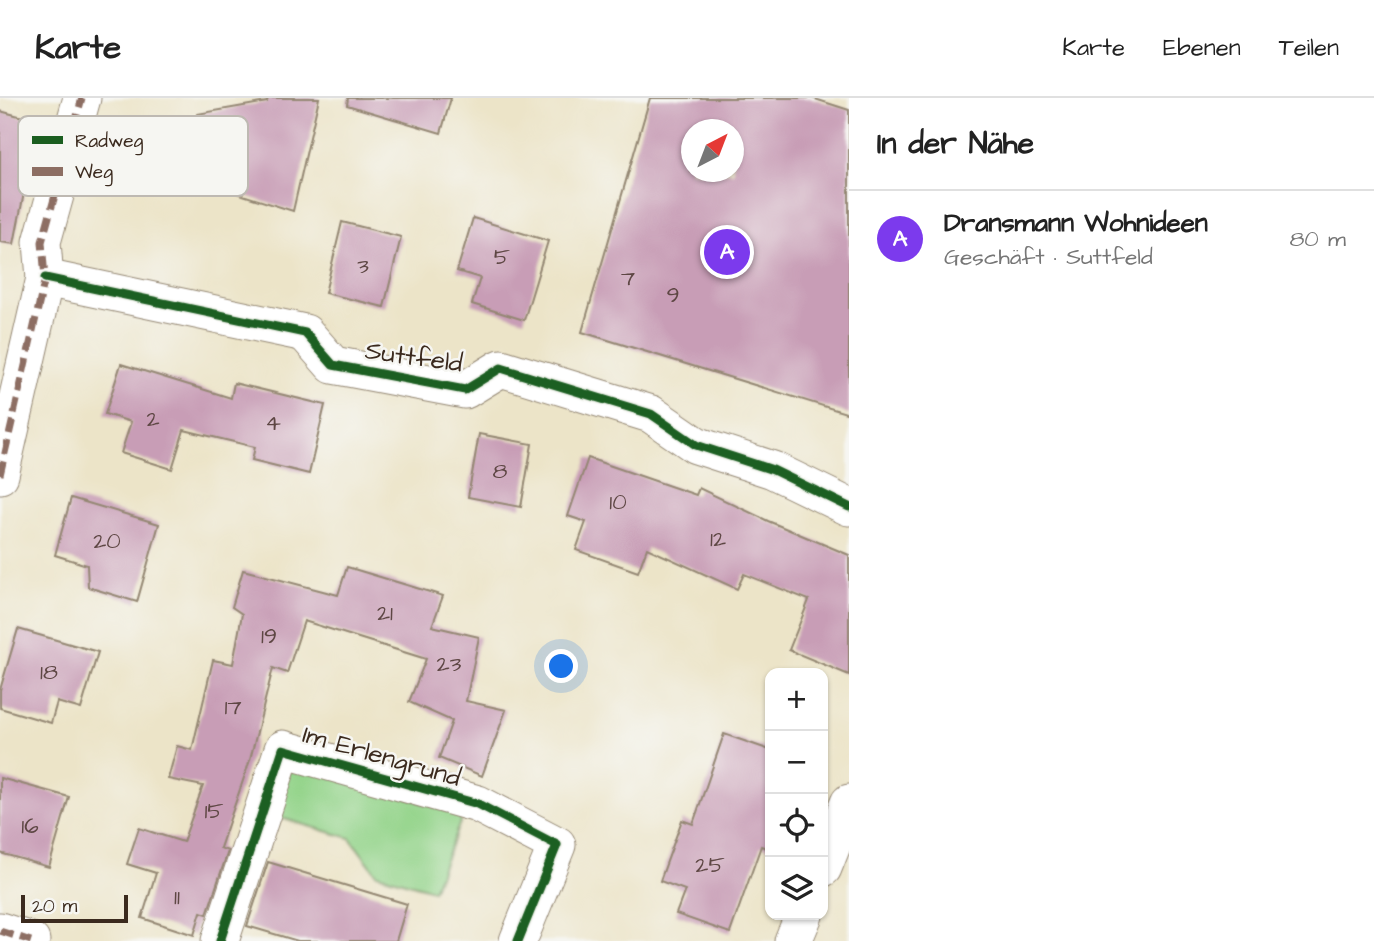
<!DOCTYPE html>
<html lang="de">
<meta charset="utf-8">
<style>
:root{--surface:#fff;--page:#f2f2f2;--text:#222;--muted:#767676;--line:#e0e0e0;--accent:#7c3aed}
body{margin:0;font-family:"Architects Daughter",sans-serif;background:var(--page);color:var(--text)}
.controls{position:absolute;right:21px;bottom:21px;display:grid;overflow:hidden;border-radius:14px;box-shadow:0 2px 5px #0004}
.controls button{width:63px;height:63px;display:grid;place-items:center;padding:0;border:0;border-bottom:2px solid var(--line);background:var(--surface);color:var(--text);font:35px sans-serif}
.compass{position:absolute;left:681px;top:21px;width:63px;height:63px;border-radius:50%;background:var(--surface);box-shadow:0 2px 5px #0004;rotate:42deg}
.scale{position:absolute;left:21px;bottom:18px;width:107px;box-sizing:border-box;padding-left:7px;border:4px solid #3b2a1e;border-top:0;font-size:19px;line-height:24px;white-space:nowrap;color:#3b2a1e;-webkit-text-stroke:5px #f6f6f2;paint-order:stroke}
.you{position:absolute;left:562px;top:569px;width:24px;height:24px;margin:-18px;border:5px solid #fff;border-radius:50%;background:#1a73e8;box-shadow:0 0 0 10px #1a73e833}
.badge{display:grid;place-items:center;width:46px;height:46px;border-radius:50%;background:var(--accent);color:#fff;font-size:23px;font-weight:700}
.pin{position:absolute;translate:-50% -50%;border:4px solid #fff;box-shadow:0 2px 7px #0006}
.list{margin:0;padding:0;list-style:none}
h2{display:flex;justify-content:space-between;align-items:center;height:91px;margin:0;padding:0 28px;font-size:30px}
h2 small{font-size:23px;font-weight:400;color:var(--muted)}
.list li{display:grid;grid-template-columns:46px 1fr auto;gap:21px;align-items:center;box-sizing:border-box;height:98px;padding:0 28px;border-top:2px solid var(--line)}
.list b{display:block;font-size:26px;white-space:nowrap}
.list p{margin:0;font-size:23px;white-space:nowrap;color:var(--muted)}
.list em{font-size:23px;font-style:normal;color:var(--muted)}
.icon{flex:none;width:38px;height:38px;fill:none;stroke:currentColor;stroke-width:2;stroke-linecap:round;stroke-linejoin:round}
.map{position:relative;flex:none;width:849px;height:843px;overflow:hidden}
header{display:flex;align-items:center;gap:42px;box-sizing:border-box;height:98px;padding:0 35px;background:var(--surface);border-bottom:2px solid var(--line)}
header strong{font-size:33px}
nav{display:flex;gap:38px;margin-inline-start:auto;font-size:24px}
main{display:flex}
aside{flex:1;background:var(--surface)}
.map>svg:first-child{display:block}
</style>
<header>
<strong>Karte</strong>
<nav><a>Karte</a><a>Ebenen</a><a>Teilen</a></nav>
</header>
<main>
<div class="map">
<svg width="849" height="843" viewBox="0 0 849 843">
<rect width="100%" height="100%" fill="#f6f6f2"/>
<filter id="ink" filterUnits="userSpaceOnUse"><feTurbulence type="fractalNoise" baseFrequency=".0143" numOctaves="2"/><feDisplacementMap in="SourceGraphic" scale="14" xChannelSelector="R" yChannelSelector="G"/><feConvolveMatrix kernelMatrix="1 2 1 2 8 2 1 2 1" color-interpolation-filters="sRGB"/></filter>
<filter id="wash" filterUnits="userSpaceOnUse"><feTurbulence type="fractalNoise" baseFrequency=".00686" numOctaves="4" result="noise"/><feDisplacementMap in="SourceGraphic" scale="28" xChannelSelector="R" yChannelSelector="G"/><feGaussianBlur stdDeviation="1.57" result="paint"/><feColorMatrix in="noise" values="0 0 0 0 0 0 0 0 0 0 0 0 0 0 0 0 0 1.4 0 .05"/><feComposite in="paint" operator="in"/></filter>
<g filter="url(#wash)">
<rect width="100%" height="100%" fill="#ece4c8"/>
<polygon fill="#94d48b" stroke="#687f54" stroke-width="2" points="292,664 463,717 433,792 377,776 350,740 274,718"/>
<g id="blocks">
<g fill="#c89db6" fill-rule="evenodd">
<polygon points="268,0 319,0 293,113 183,78 197,16 267,4"/>
<polygon points="348,0 451,0 441,35 347,7"/>
<path d="M650,0H812L849,12V316L582,234ZM691,32H733V74H691Z"/>
<polygon points="0,13 38,23 14,146 0,144"/>
<polygon points="473,120 548,143 524,222 472,206 480,180 457,173"/>
<polygon points="342,124 401,139 384,209 325,195"/>
<polygon points="121,266 231,300 234,285 325,307 309,376 252,362 255,349 184,332 172,371 121,355 131,324 105,316"/>
<polygon points="479,336 532,346 521,409 468,399"/>
<polygon points="588,360 696,397 699,390 768,423 849,457 849,577 789,552 809,502 744,476 737,491 647,450 638,474 576,452 586,424 568,418"/>
<polygon points="71,400 159,426 137,504 88,489 87,467 55,457"/>
<polygon points="347,469 443,498 432,528 479,539 466,603 506,612 482,678 439,660 452,623 409,604 426,561 304,523 287,575 273,570 250,662 220,750 228,753 207,816 201,814 194,837 142,820 156,775 127,766 139,730 183,744 203,688 168,681 177,648 192,652 213,562 233,566 242,516 232,509 243,472 338,497"/>
<polygon points="18,531 98,554 81,611 57,604 51,625 0,610 0,592"/>
<polygon points="724,636 770,652 770,751 761,748 730,835 676,816 685,792 660,783 682,722 693,726"/>
<polygon points="0,680 69,699 49,769 0,755"/>
<polygon points="268,764 407,806 396,843 298,843 247,828"/>
</g>
</g>
</g>
<g filter="url(#ink)">
<use href="#blocks" fill-opacity="0" stroke="#948773" stroke-width="2"/>
<g fill="none" stroke-linecap="round" stroke-linejoin="round">
<defs>
<g id="street">
<polyline points="45,180 305,235 333,267 465,292 501,270 651,316 696,347 773,372 849,409"/>
<polyline points="0,377 45,180 42,144 82,0"/>
<polyline points="823,770 849,705"/>
<polyline points="0,833 31,843"/>
<polyline points="220,843 283,651 478,706 557,747 518,843"/>
<polyline points="793,843 804,817"/>
</g>
</defs>
<use href="#street" stroke="#948773" stroke-width="39"/>
<use href="#street" stroke="#fff" stroke-width="37"/>
<g stroke="#8d6e63" stroke-width="7" stroke-dasharray="14 7" stroke-linecap="butt">
<polyline points="0,377 45,180 42,144 82,0"/>
<polyline points="0,833 31,843"/>
</g>
<defs>
<g id="cycleway">
<polyline points="45,180 305,235 333,267 465,292 501,270 651,316 696,347 773,372 849,409"/>
<polyline points="220,843 283,651 478,706 557,747 518,843"/>
</g>
</defs>
<use href="#cycleway" stroke="#f6f6f2" stroke-width="13"/>
<use href="#cycleway" stroke="#1b5e20" stroke-width="9"/>
</g>
</g>
<g text-anchor="middle" stroke-width="5" stroke-linejoin="round" paint-order="stroke">
<g font-size="23" fill="#5e4744">
<text x="502" y="166">5</text>
<text x="363" y="175">3</text>
<text x="628" y="187">7</text>
<text x="673" y="204">9</text>
<text x="153" y="328">2</text>
<text x="273" y="332">4</text>
<text x="500" y="380">8</text>
<text x="618" y="411">10</text>
<text x="718" y="448">12</text>
<text x="107" y="450">20</text>
<text x="385" y="522">21</text>
<text x="269" y="545">19</text>
<text x="449" y="573">23</text>
<text x="49" y="581">18</text>
<text x="233" y="616">17</text>
<text x="214" y="720">15</text>
<text x="30" y="735">16</text>
<text x="710" y="774">25</text>
<text x="177" y="806">11</text>
</g>
<g font-size="26" fill="#3b2a1e" stroke="#f6f6f2">
<text transform="translate(414 258) rotate(8)" y="9">Suttfeld</text>
<text transform="translate(382 657) rotate(16)" y="9">Im Erlengrund</text>
</g>
</g>
<rect x="18" y="18" width="230" height="80" rx="10" fill="#f6f6f2" stroke="#beb9b2" stroke-width="2"/>
<rect x="32" y="38" width="31" height="8" fill="#1b5e20"/>
<rect x="32" y="69" width="31" height="9" fill="#8d6e63"/>
<g font-size="19" fill="#3b2a1e">
<text x="75" y="49">Radweg</text>
<text x="75" y="80">Weg</text>
</g>
</svg>
<div class="controls">
<button>+</button>
<button>−</button>
<button><svg class="icon" aria-label="locate" viewBox="0 0 24 24"><circle cx="12" cy="12" r="6"/><path d="M12 2v4M12 18v4M2 12h4M18 12h4"/></svg></button>
<button><svg class="icon" aria-label="layers" viewBox="0 0 24 24"><path d="M12 4l9 5-9 5-9-5zM3 14l9 5 9-5"/></svg></button>
</div>
<svg class="compass" viewBox="-18 -18 36 36"><path d="M0-13l5 13h-10z" fill="#e53935"/><path d="M0 13l5-13h-10z" fill="#767676"/></svg>
<div class="scale">20 m</div>
<div class="you"></div>
<div class="pin badge" style="left:727px;top:154px">A</div>
</div>
<aside>
<h2>In der Nähe<small></small></h2>
<ul class="list">
<li><span class="badge">A</span><div><b>Dransmann Wohnideen</b><p>Geschäft · Suttfeld</p></div><em>80 m</em></li>
</ul>
</aside>
</main>
